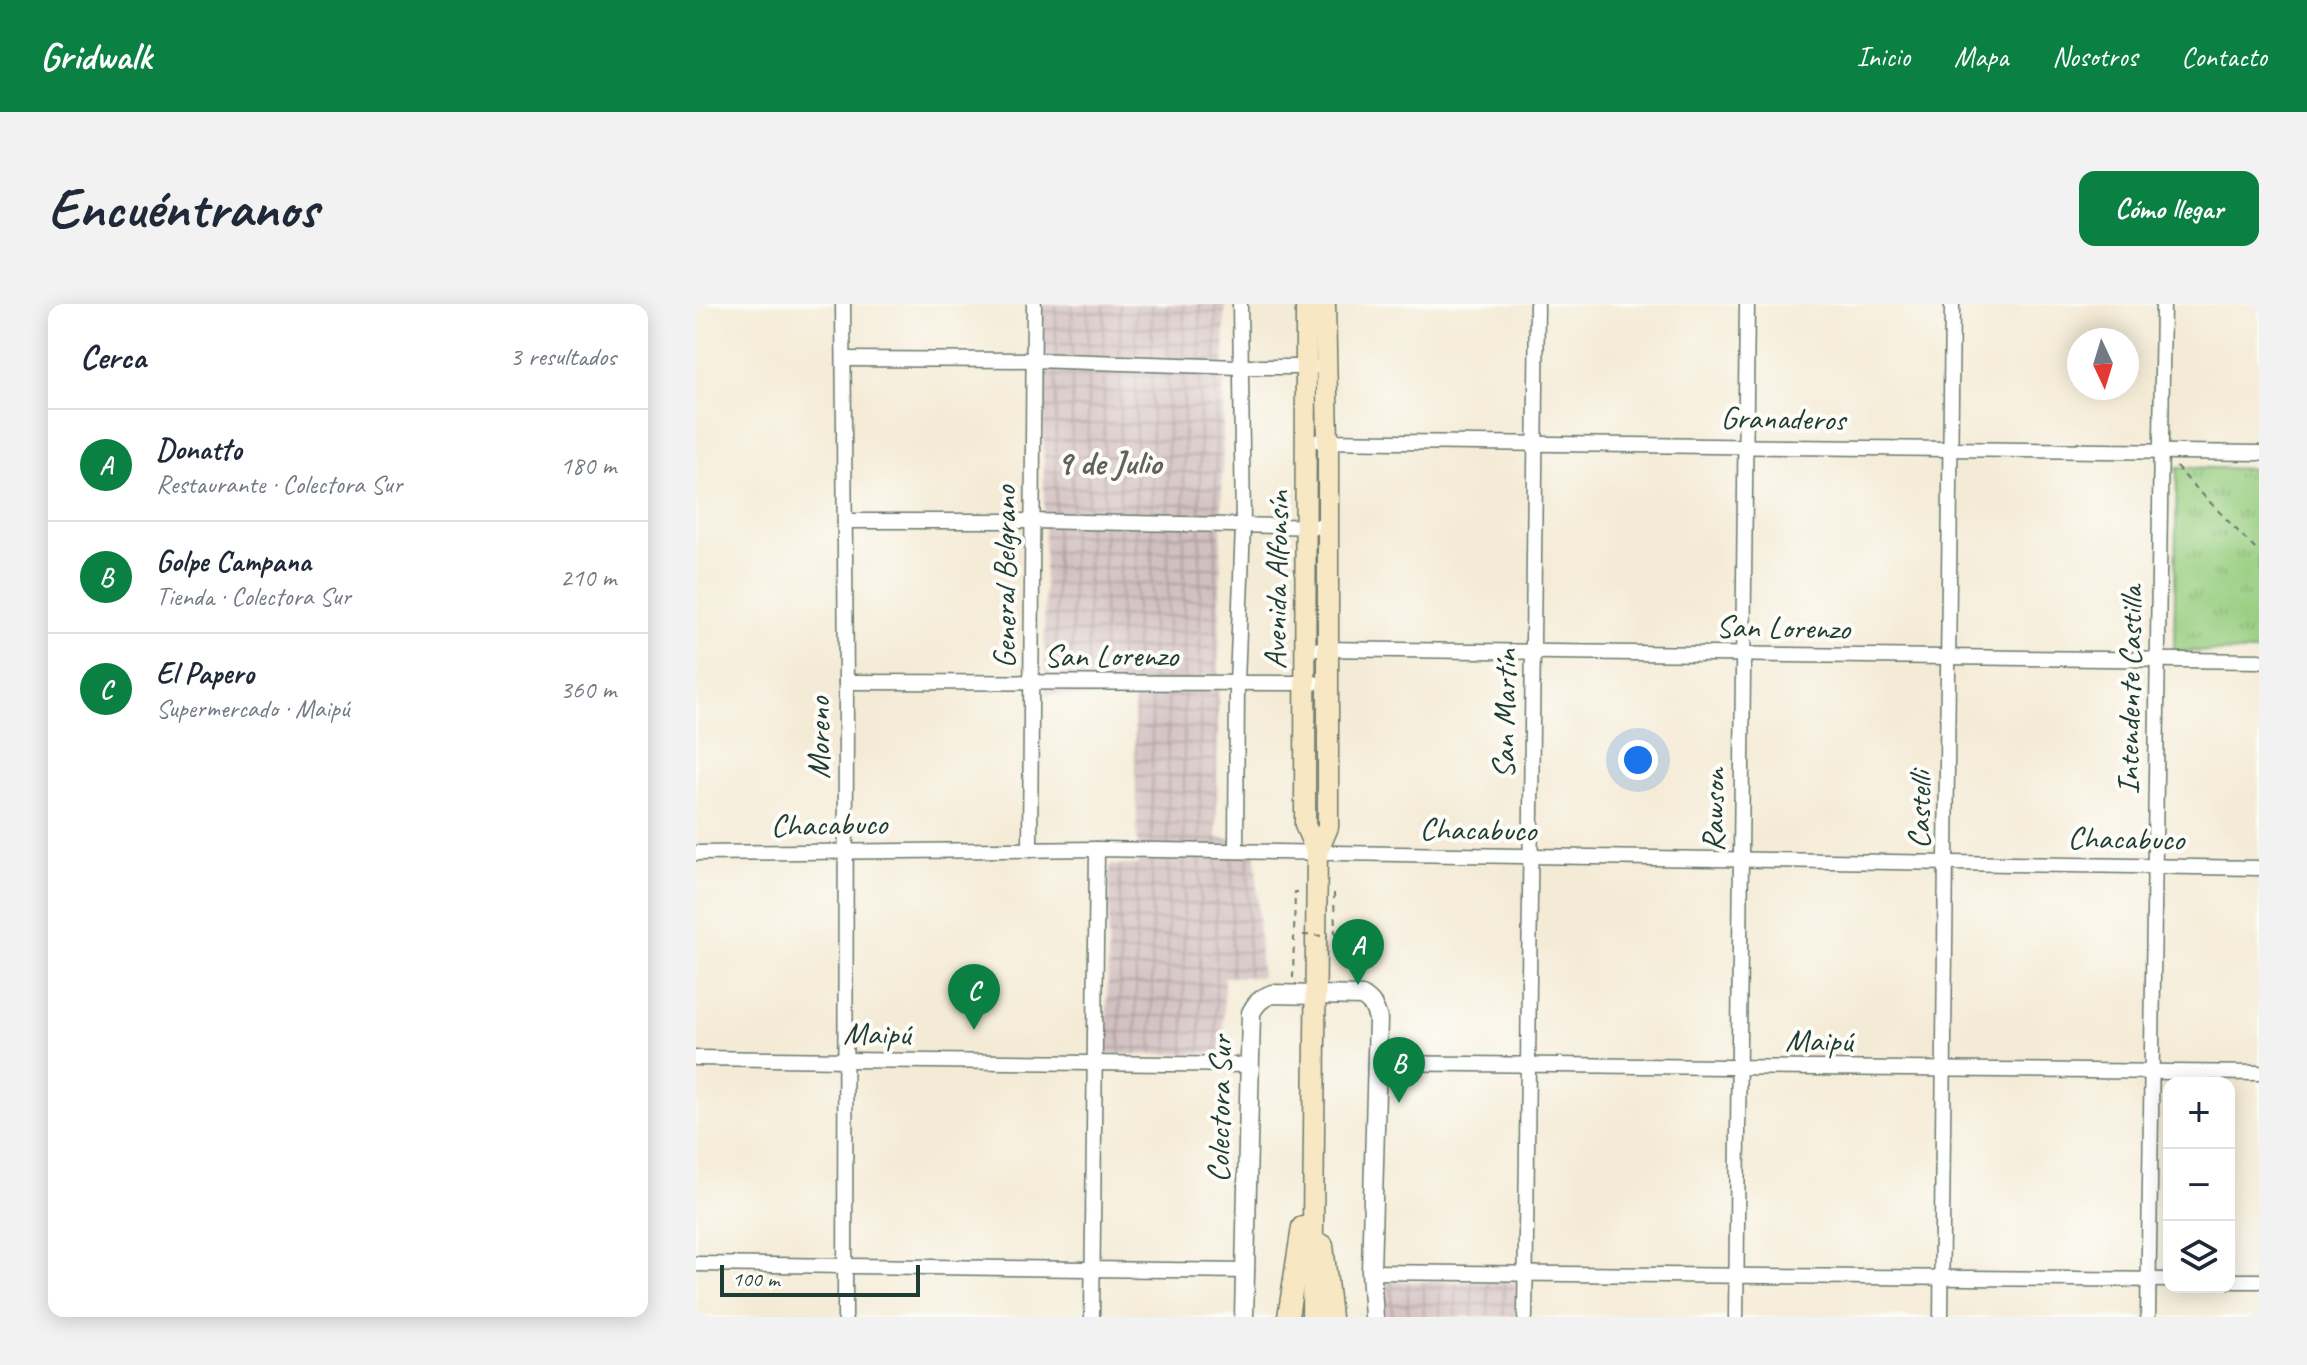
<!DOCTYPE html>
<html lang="es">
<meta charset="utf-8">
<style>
:root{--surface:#fff;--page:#f2f2f3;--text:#1f2937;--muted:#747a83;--line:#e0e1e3;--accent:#0b8043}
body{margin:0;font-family:Caveat,sans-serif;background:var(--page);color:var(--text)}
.controls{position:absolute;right:24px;bottom:24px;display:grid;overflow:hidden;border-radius:16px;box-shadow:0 4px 20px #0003}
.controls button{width:72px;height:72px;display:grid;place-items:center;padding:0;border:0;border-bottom:2px solid var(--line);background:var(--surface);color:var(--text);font:40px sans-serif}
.compass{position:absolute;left:1371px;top:24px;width:72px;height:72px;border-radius:50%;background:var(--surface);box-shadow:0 4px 20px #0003;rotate:176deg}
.scale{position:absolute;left:24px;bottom:20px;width:200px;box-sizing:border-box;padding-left:8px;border:4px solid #1f3d34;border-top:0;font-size:22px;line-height:28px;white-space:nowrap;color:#1f3d34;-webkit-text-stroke:6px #fdfcf7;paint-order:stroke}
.you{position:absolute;left:942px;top:456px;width:28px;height:28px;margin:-20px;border:6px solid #fff;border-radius:50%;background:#1a73e8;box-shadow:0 0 0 12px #1a73e833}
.badge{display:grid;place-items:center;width:52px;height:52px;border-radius:50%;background:var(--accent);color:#fff;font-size:26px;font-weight:700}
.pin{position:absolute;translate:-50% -66px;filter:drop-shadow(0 2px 4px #0008)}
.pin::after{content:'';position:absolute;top:42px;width:28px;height:24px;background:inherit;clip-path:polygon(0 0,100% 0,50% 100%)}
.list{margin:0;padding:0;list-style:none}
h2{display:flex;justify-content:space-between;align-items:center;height:104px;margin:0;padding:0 32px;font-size:34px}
h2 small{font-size:26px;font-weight:400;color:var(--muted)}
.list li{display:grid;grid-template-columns:52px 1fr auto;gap:24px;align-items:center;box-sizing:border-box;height:112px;padding:0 32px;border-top:2px solid var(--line)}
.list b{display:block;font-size:30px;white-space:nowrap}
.list p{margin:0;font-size:26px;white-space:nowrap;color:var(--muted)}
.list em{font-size:26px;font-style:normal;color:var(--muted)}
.icon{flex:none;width:44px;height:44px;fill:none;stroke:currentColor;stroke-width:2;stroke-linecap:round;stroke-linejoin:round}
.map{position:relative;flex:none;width:1563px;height:1013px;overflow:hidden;border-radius:16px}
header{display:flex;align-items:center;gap:48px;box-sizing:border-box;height:112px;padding:0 40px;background:var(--accent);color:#fff}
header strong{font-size:38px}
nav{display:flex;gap:44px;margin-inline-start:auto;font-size:28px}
.intro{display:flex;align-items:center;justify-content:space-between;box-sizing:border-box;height:192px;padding:0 48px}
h1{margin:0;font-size:56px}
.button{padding:20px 36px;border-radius:16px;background:var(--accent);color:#fff;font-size:28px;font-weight:700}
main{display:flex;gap:48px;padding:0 48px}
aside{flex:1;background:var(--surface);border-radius:16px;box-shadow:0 4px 20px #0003}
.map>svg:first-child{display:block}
</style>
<header>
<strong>Gridwalk</strong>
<nav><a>Inicio</a><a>Mapa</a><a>Nosotros</a><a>Contacto</a></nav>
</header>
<div class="intro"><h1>Encuéntranos</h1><a class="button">Cómo llegar</a></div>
<main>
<aside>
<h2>Cerca<small>3 resultados</small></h2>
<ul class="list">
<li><span class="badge">A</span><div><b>Donatto</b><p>Restaurante · Colectora Sur</p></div><em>180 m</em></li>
<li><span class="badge">B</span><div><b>Golpe Campana</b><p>Tienda · Colectora Sur</p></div><em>210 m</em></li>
<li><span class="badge">C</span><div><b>El Papero</b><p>Supermercado · Maipú</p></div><em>360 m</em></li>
</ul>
</aside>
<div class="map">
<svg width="1563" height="1013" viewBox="0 0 1563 1013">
<defs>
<pattern id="industrial-grid" width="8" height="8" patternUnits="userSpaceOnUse" patternTransform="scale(2)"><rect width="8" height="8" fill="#d2bfc0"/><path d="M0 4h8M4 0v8" fill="none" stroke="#aa9c9d"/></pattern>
<pattern id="park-tufts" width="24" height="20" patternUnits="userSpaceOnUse" patternTransform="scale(2)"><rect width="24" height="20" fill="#96cd7f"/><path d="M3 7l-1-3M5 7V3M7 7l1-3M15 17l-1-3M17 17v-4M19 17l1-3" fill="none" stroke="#7aa869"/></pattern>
</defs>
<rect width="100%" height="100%" fill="#fdfcf7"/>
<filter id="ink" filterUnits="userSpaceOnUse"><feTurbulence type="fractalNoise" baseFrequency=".0125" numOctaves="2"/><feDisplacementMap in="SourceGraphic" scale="16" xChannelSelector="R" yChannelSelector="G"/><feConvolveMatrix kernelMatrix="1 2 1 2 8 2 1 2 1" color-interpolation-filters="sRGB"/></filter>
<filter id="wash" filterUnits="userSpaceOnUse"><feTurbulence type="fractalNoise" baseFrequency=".006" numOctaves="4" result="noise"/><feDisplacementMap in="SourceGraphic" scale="32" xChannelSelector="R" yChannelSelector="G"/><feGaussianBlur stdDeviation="1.8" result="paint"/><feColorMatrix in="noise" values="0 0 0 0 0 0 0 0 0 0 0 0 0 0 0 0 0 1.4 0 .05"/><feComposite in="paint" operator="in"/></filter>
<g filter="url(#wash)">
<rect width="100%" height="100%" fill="#f4ebd6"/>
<g fill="url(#industrial-grid)">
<polygon points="347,0 529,0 520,533 559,538 565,673 528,673 527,749 410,751 414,561 442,561 438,396 349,390"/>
<polygon points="688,978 820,978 819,1013 689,1013"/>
</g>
<polygon fill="url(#park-tufts)" stroke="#5a855a" stroke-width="2" points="1481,163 1563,165 1563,348 1478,347"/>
</g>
<g filter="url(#ink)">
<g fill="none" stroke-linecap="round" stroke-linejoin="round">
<defs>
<g id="minor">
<polyline points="147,0 150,378 149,1013"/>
<polyline points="148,55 337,56 543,63 617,63"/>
<polyline points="624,137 1563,149"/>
<polyline points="149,217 336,217 632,223"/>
<polyline points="623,345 1563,357"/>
<polyline points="150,378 618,379"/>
<polyline points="334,546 338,0"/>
<polyline points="540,547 541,379 547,221 544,0"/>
<polyline points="0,549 401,545 1563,564"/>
<polyline points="0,754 553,761"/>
<polyline points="682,759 1563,769"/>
<polyline points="0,960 551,967"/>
<polyline points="675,968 1473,976"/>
<polyline points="1533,977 1563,977"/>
<polyline points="396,1013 401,545"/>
<polyline points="829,1013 841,0"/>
<polyline points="1040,1013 1051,0"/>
<polyline points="1245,1013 1256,0"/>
<polyline points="1452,1013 1467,0"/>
</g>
<path id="tertiary" d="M548,1013L555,709C560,699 565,694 576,690L666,692C676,698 679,704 682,715L675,968L678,1013"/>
<g id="secondary">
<polyline points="610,0 609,521 621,549"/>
<polyline points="627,941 635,1013"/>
<polyline points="592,1013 606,923"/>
<polyline points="616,1013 621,549 632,523 632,136 629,0"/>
</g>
</defs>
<use href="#minor" stroke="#6a7a6d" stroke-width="17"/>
<use href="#tertiary" stroke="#6a7a6d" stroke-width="21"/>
<use href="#secondary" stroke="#6a7a6d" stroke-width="23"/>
<g stroke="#6a7a6d" stroke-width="2" stroke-dasharray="6 6" stroke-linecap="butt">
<polyline points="1480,163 1563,249"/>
<polyline points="638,589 639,630"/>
<polyline points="597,674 599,588 602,588"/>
</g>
<use href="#minor" stroke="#fff" stroke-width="14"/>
<use href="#tertiary" stroke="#fff" stroke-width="18"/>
<use href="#secondary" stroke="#f8e7c3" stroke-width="20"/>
<polyline stroke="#6a7a6d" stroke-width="2" stroke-dasharray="6 6" stroke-linecap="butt" points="607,631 632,632"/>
</g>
</g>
<g text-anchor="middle" stroke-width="8" stroke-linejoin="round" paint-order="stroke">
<g font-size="32" fill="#1f3d34" stroke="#fdfcf7">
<text transform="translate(1087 114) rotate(1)" y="11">Granaderos</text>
<text transform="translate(308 273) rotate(-90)" y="11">General Belgrano</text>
<text transform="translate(580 276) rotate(-89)" y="11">Avenida Alfonsín</text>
<text transform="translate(1087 323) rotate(1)" y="11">San Lorenzo</text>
<text x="415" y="362">San Lorenzo</text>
<text transform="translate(1433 386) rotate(-89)" y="11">Intendente Castilla</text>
<text transform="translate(808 410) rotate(-89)" y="11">San Martín</text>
<text transform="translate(122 434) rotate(-90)" y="11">Moreno</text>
<text transform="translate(1017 506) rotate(-89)" y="11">Rawson</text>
<text transform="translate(1223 506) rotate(-89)" y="11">Castelli</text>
<text transform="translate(133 520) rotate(-1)" y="11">Chacabuco</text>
<text transform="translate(782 525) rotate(1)" y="11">Chacabuco</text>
<text transform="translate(1430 534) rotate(1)" y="11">Chacabuco</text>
<text transform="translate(181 729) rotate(1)" y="11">Maipú</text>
<text transform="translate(1123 736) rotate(1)" y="11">Maipú</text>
<text transform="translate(523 805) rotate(-89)" y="11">Colectora Sur</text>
</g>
<g font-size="34" font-weight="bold" fill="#61635a" stroke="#fdfcf7">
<text x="413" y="170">9 de Julio</text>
</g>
</g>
</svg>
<div class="controls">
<button>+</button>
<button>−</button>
<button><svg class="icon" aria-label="layers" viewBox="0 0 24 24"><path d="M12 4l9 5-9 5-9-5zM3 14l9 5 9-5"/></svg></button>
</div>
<svg class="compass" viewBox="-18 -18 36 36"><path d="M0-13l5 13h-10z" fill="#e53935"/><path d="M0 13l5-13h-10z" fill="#747a83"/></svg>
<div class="scale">100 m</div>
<div class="you"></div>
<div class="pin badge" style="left:662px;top:681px">A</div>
<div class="pin badge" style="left:703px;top:799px">B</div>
<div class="pin badge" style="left:278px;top:726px">C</div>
</div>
</main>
